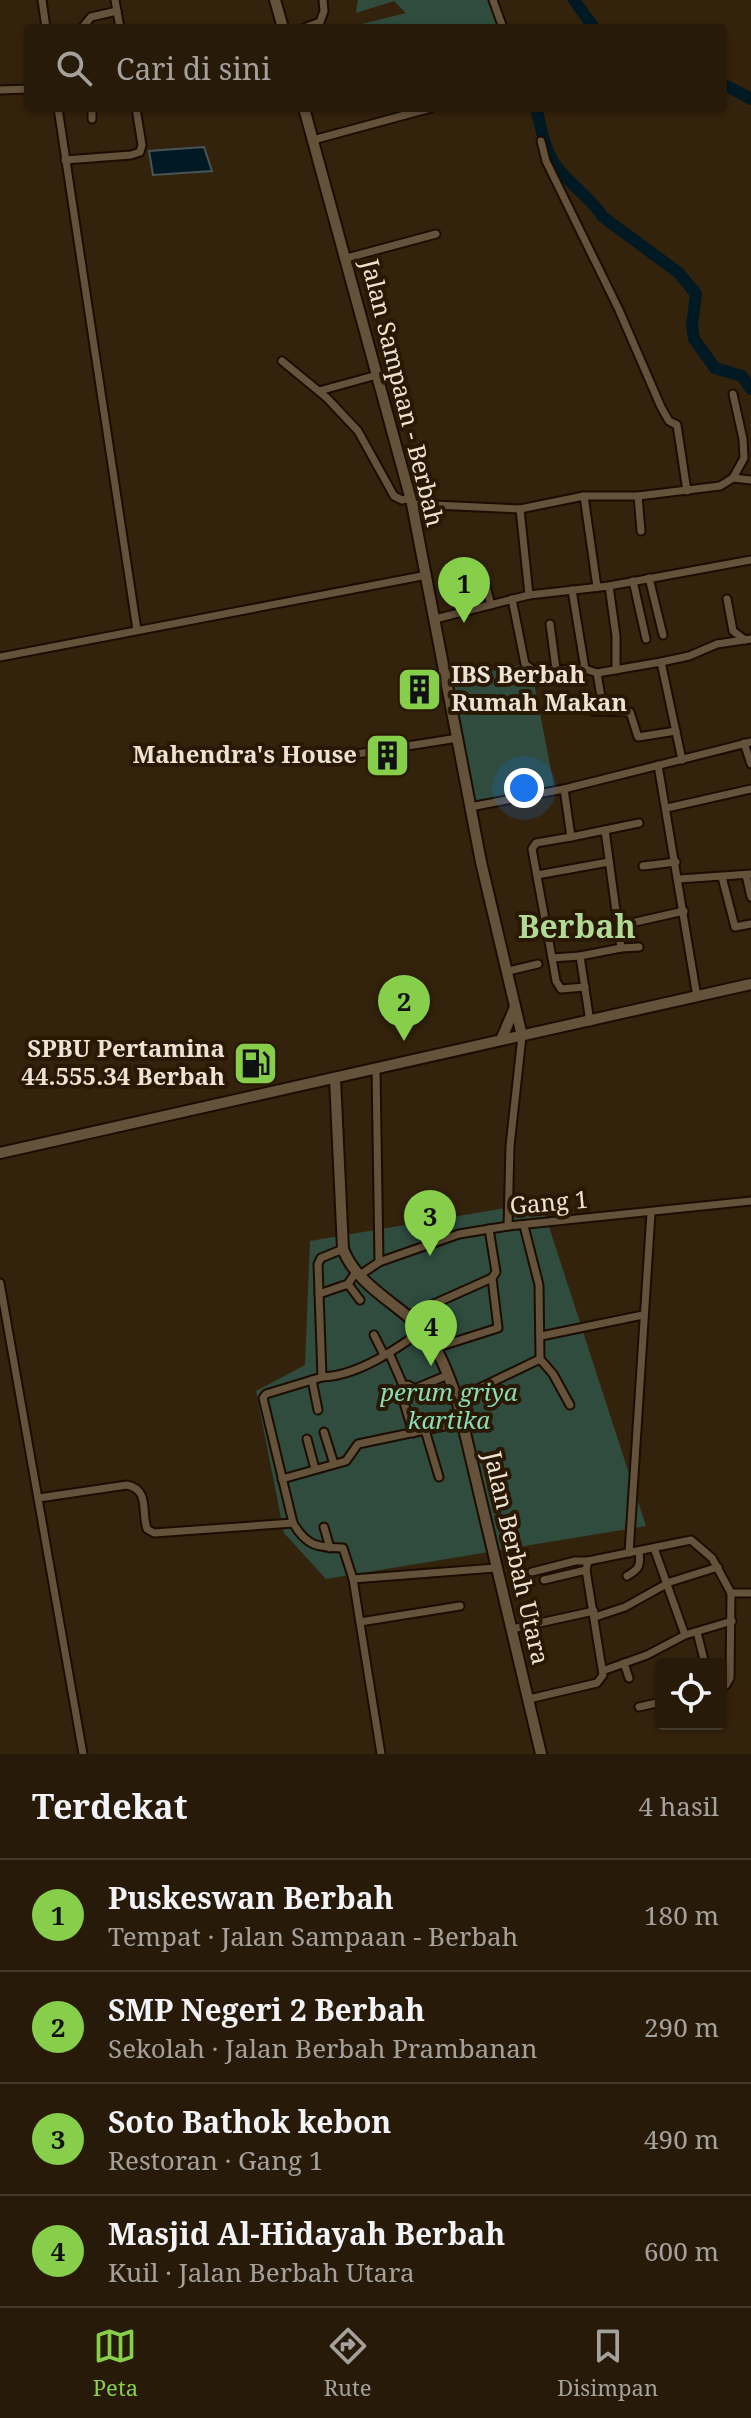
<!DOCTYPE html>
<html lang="id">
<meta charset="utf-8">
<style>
:root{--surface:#271a09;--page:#2f2312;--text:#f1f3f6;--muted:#a4a19c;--line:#43382a;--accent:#87cf4a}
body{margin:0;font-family:"Noto Serif",serif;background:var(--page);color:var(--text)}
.controls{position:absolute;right:24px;bottom:24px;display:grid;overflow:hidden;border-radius:8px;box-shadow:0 2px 6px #0004}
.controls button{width:72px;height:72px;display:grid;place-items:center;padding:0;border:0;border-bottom:2px solid var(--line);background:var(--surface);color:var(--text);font:40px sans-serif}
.you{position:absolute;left:524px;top:788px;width:28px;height:28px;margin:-20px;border:6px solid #fff;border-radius:50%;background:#1a73e8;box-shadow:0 0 0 12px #1a73e833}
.badge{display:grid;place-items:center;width:52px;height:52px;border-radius:50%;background:var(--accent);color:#111;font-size:26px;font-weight:700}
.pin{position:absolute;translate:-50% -66px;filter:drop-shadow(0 2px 4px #0008)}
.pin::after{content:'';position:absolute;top:42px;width:28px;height:24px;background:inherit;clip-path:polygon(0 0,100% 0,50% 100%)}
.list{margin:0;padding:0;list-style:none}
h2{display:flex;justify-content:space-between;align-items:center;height:104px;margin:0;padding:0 32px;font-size:34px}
h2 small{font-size:26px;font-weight:400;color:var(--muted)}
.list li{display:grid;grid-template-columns:52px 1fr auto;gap:24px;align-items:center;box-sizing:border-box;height:112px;padding:0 32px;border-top:2px solid var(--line)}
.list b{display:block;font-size:30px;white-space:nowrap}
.list p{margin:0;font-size:26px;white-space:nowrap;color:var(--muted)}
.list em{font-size:26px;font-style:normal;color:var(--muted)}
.icon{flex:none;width:44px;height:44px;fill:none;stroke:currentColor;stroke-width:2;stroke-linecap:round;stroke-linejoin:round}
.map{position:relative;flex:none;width:751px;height:1754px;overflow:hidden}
.search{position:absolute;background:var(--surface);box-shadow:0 2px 6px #0004;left:24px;right:24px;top:24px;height:88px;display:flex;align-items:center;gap:20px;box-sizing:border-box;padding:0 28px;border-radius:8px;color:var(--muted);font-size:30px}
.sheet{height:552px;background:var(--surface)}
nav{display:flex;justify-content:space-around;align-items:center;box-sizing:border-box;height:112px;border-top:2px solid var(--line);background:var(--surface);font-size:22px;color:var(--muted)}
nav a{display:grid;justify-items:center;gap:4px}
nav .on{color:var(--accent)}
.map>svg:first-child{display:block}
</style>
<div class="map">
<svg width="751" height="1754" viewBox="0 0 751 1754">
<rect width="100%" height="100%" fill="#34230c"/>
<g fill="#2f4c3f">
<polygon points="358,0 492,0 501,28 357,28 354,26 406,13 394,1 356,13"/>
<polygon points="530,663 556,795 471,812 445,680"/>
<polygon points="541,1202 646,1526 326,1579 284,1533 256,1391 305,1365 310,1241"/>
</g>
<polygon fill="#001923" stroke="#475558" stroke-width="2" points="204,147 212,171 153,175 149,151"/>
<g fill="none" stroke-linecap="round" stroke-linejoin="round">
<g stroke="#001923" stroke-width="12">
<polyline points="574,0 594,28"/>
<polyline points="723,84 751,99"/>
<path d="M536,108C541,127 544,147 554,163C568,184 590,196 603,217L679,273L696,294L692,326L694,339L715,368L742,376L751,389"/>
</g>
<defs>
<g id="street">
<polyline points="42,0 46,28"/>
<polyline points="115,0 120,28"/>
<polyline points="493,0 503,28"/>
<polyline points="82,28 91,17 117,11"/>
<polyline points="304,28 320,22 324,11 323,0"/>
<polyline points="0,90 28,89"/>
<polyline points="58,108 137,630"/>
<polyline points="92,108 92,119"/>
<polyline points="313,140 431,108"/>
<polyline points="541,141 546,161 619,310 661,407 669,421 677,425 687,491"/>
<polyline points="65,160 131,155 140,152 142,145 136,108"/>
<polyline points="347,258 436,234"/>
<polyline points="282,361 327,398 358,431 394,496 402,500 410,498"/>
<polyline points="319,391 377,375"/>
<polyline points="733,478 751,480"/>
<polyline points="584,496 597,587"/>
<polyline points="638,496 641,531"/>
<polyline points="412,504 520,509 584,496 638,496 720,486 733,478 744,458 743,439 733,394"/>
<polyline points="520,509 529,595"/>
<polyline points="649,578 663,635"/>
<polyline points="633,581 646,639"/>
<polyline points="485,583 491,605"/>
<polyline points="609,586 616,636 616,670"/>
<polyline points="572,590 585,669"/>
<polyline points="512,599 525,664 533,670 585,669 597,673 661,662 689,656 717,644 751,639"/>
<polyline points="727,599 733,631 745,640"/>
<polyline points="435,619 529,595 609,586 751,560"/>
<polyline points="550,624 556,669"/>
<polyline points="0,657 427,575"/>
<polyline points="661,662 682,760"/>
<polyline points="597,673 601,697"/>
<polyline points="593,711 630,712 638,737 676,731"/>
<polyline points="744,743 751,764"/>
<polyline points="325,759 458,738"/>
<polyline points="658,765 697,997"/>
<polyline points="564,789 571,837 536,843 532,849 552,958 580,956 590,1022"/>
<polyline points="470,807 564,789 751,742"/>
<polyline points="667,808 751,789"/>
<polyline points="605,830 639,823"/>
<polyline points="571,837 605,830 618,926 684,911"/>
<polyline points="643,866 676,862"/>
<polyline points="537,875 609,862"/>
<polyline points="746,875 751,897"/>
<polyline points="722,877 735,927 751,924"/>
<polyline points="679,879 751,874"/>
<polyline points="618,926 621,948"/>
<polyline points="580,956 621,948 639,947"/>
<polyline points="552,958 556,981 561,989 585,987"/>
<polyline points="508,971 538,964"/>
<polyline points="376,1069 379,1262"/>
<polyline points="508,1226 510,1146 522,1036"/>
<path d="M343,1249L321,1258L318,1264L322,1377L266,1394L263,1398L293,1523C307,1547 318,1547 343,1548L353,1579L495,1568"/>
<polyline points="360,1275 379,1262 459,1234 508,1226 751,1201"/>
<polyline points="0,1283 83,1754"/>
<polyline points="348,1284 360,1300"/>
<polyline points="319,1294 348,1284 356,1272"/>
<polyline points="407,1316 492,1278"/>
<polyline points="374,1335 384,1355"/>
<polyline points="541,1336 643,1315"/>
<polyline points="435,1348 498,1328 492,1278 496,1272 489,1229"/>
<polyline points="389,1353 403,1385"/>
<polyline points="540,1359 553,1374 570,1405"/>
<path d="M322,1377C357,1376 395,1350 423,1330"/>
<polyline points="312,1380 318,1410"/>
<polyline points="402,1394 448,1375"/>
<polyline points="457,1399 540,1359 539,1285 524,1226"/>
<polyline points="425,1430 439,1477"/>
<polyline points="324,1432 334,1464"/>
<polyline points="413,1433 400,1389 408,1385 415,1389"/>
<polyline points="307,1439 315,1469"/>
<polyline points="282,1479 346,1461 358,1444 463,1422"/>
<path d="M39,1498L127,1485C150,1490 141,1511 147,1529L154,1533L293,1523"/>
<polyline points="324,1527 330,1548"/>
<polyline points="654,1548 685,1635"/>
<polyline points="629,1553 651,1213"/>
<polyline points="532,1572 575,1561 588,1561"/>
<path d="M627,1576C639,1569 641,1566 639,1552"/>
<polyline points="353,1579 381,1754"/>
<polyline points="544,1580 586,1570"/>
<polyline points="595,1617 625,1607 670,1582 718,1567"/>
<polyline points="360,1622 460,1606"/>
<polyline points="512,1629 594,1611"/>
<polyline points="697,1632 705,1664"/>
<polyline points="624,1663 629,1678"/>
<polyline points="605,1670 647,1655 685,1635 732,1621"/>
<polyline points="721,1688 726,1685 730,1678 731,1593"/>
<polyline points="529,1699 597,1683 603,1675 586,1570 588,1561 691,1540 712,1558 731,1593 751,1593"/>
<polyline points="639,1707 661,1702"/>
</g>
<g id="secondary">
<polyline points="275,0 283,28"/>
<polyline points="304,108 412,504 481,862 522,1036"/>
<polyline points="501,1040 515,1007"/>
<path d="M335,1079L343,1249C356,1284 396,1303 421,1328C439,1347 448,1375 457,1399L541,1754"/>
<polyline points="0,1153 751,984"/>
</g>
</defs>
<use href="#street" stroke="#1b0c00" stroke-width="11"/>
<use href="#secondary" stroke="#1b0c00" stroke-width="14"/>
<use href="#street" stroke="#65523b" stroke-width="7"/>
<use href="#secondary" stroke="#65523b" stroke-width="10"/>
</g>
<defs>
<symbol id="building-square" viewBox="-11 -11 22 22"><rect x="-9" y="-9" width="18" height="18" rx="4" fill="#87cf4a" stroke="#291903"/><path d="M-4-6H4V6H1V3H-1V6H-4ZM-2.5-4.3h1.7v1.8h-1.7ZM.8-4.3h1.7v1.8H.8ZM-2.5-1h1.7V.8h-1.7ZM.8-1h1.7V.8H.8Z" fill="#111"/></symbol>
<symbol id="fuel-square" viewBox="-11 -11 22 22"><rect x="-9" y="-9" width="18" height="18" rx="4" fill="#87cf4a" stroke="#291903"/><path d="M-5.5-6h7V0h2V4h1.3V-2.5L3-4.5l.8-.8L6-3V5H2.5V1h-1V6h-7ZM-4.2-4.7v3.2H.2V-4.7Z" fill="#111"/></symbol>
</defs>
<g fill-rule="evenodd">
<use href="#building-square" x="394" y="664" width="51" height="51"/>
<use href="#building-square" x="362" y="730" width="51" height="51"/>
<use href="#fuel-square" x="230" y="1038" width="51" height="51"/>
</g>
<g text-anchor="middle" stroke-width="8" stroke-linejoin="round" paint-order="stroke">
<g font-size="24" fill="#eee2d5" stroke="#291903">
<text transform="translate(402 393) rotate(76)" y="8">Jalan Sampaan - Berbah</text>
<text transform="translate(549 1203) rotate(-5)" y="8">Gang 1</text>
<text transform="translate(516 1558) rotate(77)" y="8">Jalan Berbah Utara</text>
</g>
<g font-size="24" font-weight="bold" fill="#eee2d5" stroke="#291903" text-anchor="end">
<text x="451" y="683" text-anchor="start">IBS Berbah<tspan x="451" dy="28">Rumah Makan</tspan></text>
<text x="357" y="763">Mahendra's House</text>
<text x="225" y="1057">SPBU Pertamina<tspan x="225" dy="28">44.555.34 Berbah</tspan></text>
</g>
<g font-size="24" font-style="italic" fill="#89dcb6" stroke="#291903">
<text x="449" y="1401">perum griya<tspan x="449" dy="28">kartika</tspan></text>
</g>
<g font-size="32" font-weight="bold" fill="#b1da96" stroke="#291903">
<text x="577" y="938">Berbah</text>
</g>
</g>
</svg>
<div class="controls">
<button><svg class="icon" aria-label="locate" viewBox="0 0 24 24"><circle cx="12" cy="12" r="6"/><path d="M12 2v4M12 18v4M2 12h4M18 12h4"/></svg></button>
</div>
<div class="you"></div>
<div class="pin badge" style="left:464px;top:623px">1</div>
<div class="pin badge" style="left:404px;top:1041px">2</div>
<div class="pin badge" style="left:430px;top:1256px">3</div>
<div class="pin badge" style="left:431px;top:1366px">4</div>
<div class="search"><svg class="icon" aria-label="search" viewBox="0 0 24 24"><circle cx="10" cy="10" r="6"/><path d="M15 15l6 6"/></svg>Cari di sini</div>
</div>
<section class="sheet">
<h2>Terdekat<small>4 hasil</small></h2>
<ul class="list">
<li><span class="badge">1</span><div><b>Puskeswan Berbah</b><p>Tempat · Jalan Sampaan - Berbah</p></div><em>180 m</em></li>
<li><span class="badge">2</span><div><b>SMP Negeri 2 Berbah</b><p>Sekolah · Jalan Berbah Prambanan</p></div><em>290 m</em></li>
<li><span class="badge">3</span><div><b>Soto Bathok kebon</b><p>Restoran · Gang 1</p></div><em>490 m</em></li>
<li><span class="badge">4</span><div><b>Masjid Al-Hidayah Berbah</b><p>Kuil · Jalan Berbah Utara</p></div><em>600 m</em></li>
</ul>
</section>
<nav>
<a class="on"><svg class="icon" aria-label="map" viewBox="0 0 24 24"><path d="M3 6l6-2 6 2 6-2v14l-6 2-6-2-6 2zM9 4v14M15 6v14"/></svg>Peta</a>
<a><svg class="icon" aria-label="directions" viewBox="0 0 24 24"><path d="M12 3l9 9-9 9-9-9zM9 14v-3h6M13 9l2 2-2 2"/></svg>Rute</a>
<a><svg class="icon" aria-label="saved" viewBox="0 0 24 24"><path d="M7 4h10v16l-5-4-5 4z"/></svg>Disimpan</a>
</nav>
